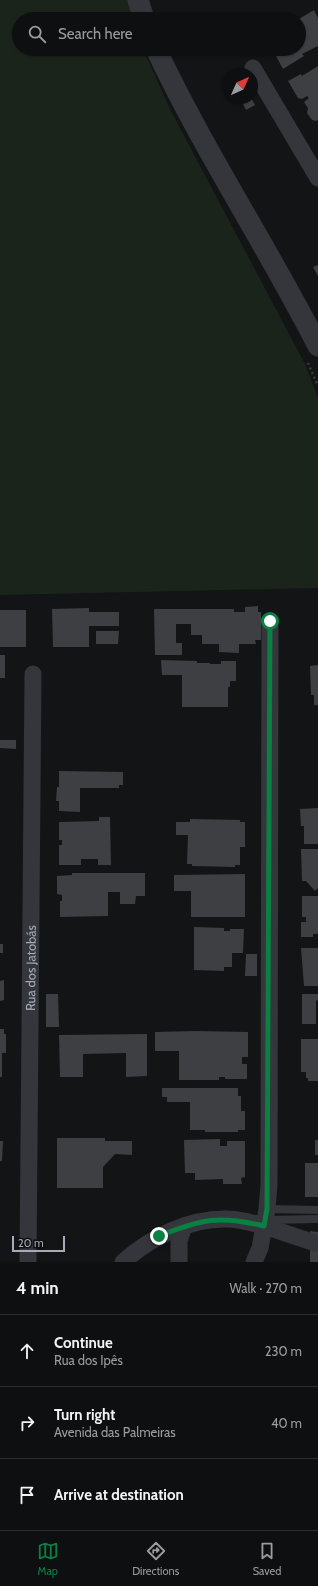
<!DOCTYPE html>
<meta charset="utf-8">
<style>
:root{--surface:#0e0f10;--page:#1c1d1e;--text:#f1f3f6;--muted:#9b9c9f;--line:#2e2f30;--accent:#0b8043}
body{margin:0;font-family:Cabin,sans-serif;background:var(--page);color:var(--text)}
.compass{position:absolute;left:222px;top:68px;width:36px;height:36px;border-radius:50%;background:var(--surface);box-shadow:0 1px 3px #0004;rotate:45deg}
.scale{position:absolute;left:12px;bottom:10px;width:53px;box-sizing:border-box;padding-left:4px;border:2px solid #a4adb7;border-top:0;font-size:11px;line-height:14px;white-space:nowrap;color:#a4adb7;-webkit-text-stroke:3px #0e0f10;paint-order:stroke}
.stop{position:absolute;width:12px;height:12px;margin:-9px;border:3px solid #0b8043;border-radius:50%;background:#fff}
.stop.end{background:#0b8043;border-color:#fff;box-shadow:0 1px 4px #0008}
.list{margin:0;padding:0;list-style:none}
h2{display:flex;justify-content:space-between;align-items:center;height:52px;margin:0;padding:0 16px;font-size:17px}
h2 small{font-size:13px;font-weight:400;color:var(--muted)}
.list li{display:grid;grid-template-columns:26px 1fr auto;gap:12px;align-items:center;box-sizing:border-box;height:72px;padding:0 16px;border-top:1px solid var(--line)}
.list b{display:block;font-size:15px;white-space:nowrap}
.list p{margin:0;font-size:13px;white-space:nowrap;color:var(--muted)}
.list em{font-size:13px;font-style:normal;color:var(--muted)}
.icon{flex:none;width:22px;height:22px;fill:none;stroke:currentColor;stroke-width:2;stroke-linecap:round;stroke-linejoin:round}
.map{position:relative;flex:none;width:318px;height:1262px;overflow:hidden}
.search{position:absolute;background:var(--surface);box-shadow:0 1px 3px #0004;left:12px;right:12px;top:12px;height:44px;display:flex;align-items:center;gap:10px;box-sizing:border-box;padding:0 14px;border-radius:22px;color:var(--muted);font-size:15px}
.sheet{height:268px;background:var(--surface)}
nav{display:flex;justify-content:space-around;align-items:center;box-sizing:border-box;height:56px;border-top:1px solid var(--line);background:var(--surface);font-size:11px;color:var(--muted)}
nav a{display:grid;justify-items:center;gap:2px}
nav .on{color:var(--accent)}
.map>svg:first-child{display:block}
</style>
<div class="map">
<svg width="318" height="1262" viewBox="0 0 318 1262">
<rect width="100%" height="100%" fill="#131415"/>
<polygon fill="#1b241b" points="0,0 131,0 135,19 19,19 19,49 143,49 171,111 305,364 318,398 318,588 0,595"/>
<g fill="#3d3f43">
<polygon points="314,10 318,18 318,46 302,54 304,56 283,69 275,54 277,53 275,49 299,49 299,19"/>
<polygon points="318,66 318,120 316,121 312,120 307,113 308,108 304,102 309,98 307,96 302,99 298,98 288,81 301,74 302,76"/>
<polygon points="244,98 251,98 255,105 246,110 241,100"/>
<polygon points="318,265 318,276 313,267"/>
<polygon points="258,606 258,612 261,612 261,640 255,640 256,644 239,644 239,653 219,652 219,644 202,644 202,635 191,635 191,624 176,624 176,643 182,643 182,655 155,655 154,609 234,609 234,612 245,612 245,607"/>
<polygon points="89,608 89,612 119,612 119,626 89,626 89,647 53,647 52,609"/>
<rect x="0" y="610" width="26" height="37"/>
<polygon points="96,631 119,631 118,644 96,644"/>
<rect x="0" y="655" width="5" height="23"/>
<polygon points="161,660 197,661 197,663 210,663 210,664 221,664 221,661 236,661 236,681 230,681 230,687 228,687 228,707 182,707 182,675 162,675"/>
<polygon points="318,665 318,705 314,705 314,695 311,695 310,666"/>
<polygon points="0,740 16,740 16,749 0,748"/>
<polygon points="59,771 123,772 123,785 119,785 119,788 80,788 80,812 59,811 59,801 56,801 57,787 59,787"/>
<polygon points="318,808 318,844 304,844 304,826 301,826 300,809"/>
<polygon points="99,817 110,817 111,865 98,865 98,859 81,859 81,865 59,865 59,845 62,845 62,840 59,840 59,822 99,821"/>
<polygon points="190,819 240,820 240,822 245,822 245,847 240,847 240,865 235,865 235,867 192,866 192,864 187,864 188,835 176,835 176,822 190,822"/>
<polygon points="301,849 318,849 318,888 315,891 306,881 302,881"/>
<polygon points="72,873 145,873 145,896 136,896 135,904 120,904 120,892 108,892 108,916 60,917 60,901 62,901 62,895 57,894 57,876 72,875"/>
<polygon points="245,874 245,917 191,917 191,891 174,891 174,875"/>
<polygon points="302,896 318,896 318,934 313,934 313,937 301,937 301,922 306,922 306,917 302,917"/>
<polygon points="194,927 224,928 224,931 230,931 230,929 244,929 243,953 232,953 232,967 224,967 224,971 194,970"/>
<rect x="0" y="944" width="3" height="9"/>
<polygon points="301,948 318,948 318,986 304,986"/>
<polygon points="246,954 257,954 257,976 245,976"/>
<polygon points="4,980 4,1000 0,1001 0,981"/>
<polygon points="46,994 58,994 59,1027 46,1027"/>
<polygon points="302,994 318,994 318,1000 316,1001 316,1024 302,1024"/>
<polygon points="0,1029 4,1029 4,1034 6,1034 6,1053 2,1053 2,1077 0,1077"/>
<polygon points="196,1031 248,1032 248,1057 242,1057 242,1064 247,1064 247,1079 225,1079 225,1077 219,1077 219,1080 179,1080 179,1051 155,1051 155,1032"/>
<polygon points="147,1034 147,1076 126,1077 126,1053 83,1054 83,1077 60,1077 59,1035"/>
<polygon points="301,1039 318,1039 318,1081 308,1081 308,1078 306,1078 306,1072 301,1072"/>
<polygon points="162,1088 238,1088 238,1096 241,1096 241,1111 245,1111 245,1130 238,1130 238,1132 205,1132 205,1130 190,1130 190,1102 167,1102 167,1097 162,1097"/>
<polygon points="57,1138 105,1138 105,1141 132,1141 132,1155 115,1154 103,1167 103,1188 57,1188"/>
<polygon points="220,1139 220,1146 227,1146 227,1141 245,1141 245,1177 241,1178 242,1184 223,1184 223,1179 195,1180 195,1173 185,1173 184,1140"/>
<rect x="315" y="1140" width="3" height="15"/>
<polygon points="0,1141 3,1141 2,1161 0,1161"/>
<rect x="305" y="1163" width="13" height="34"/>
<polygon points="310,1231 318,1232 318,1262 310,1262"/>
</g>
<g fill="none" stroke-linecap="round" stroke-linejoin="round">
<polyline stroke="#3a3d42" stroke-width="2.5" stroke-dasharray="2 3" stroke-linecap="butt" points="308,363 318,386"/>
<g stroke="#34363b" stroke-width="8">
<polyline points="267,1209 318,1210"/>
<polyline points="265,1220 318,1219"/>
</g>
<g stroke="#34363b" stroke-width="17">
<polyline points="253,68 318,178"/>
<polyline points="270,621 269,1185 267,1209 264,1226 315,1243"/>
<path id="s1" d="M28,1262L33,674"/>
<path d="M123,1262C151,1237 189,1218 228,1219C240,1219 252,1223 264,1226L260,1248L254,1262"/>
<polyline points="179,1262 179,1241 184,1226"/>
</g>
<g stroke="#34363b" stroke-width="21">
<polyline points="138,0 144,19"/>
<path d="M156,49C204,151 267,246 318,346"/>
</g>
</g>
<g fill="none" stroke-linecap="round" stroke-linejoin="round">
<path stroke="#0b8043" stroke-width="5" d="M159,1236C202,1219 218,1215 264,1226L267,1209L270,621"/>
</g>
<g text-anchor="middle" stroke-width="3" stroke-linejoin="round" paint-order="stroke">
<g font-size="13" fill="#a4adb7" stroke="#0e0f10">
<text dy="5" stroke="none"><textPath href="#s1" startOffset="294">Rua dos Jatobás</textPath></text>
</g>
</g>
</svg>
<svg class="compass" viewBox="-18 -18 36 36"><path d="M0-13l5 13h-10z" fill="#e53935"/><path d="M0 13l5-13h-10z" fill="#9b9c9f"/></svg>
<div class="scale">20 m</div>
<div class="stop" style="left:270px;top:621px"></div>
<div class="stop end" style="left:159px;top:1236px"></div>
<div class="search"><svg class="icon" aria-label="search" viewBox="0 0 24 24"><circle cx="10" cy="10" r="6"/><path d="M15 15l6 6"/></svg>Search here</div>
</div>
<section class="sheet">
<h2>4 min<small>Walk · 270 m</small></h2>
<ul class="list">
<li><svg class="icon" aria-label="ahead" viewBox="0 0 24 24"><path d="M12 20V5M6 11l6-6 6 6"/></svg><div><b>Continue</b><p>Rua dos Ipês</p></div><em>230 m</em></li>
<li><svg class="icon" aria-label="right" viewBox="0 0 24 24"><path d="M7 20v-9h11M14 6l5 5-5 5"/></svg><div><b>Turn right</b><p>Avenida das Palmeiras</p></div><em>40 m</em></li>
<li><svg class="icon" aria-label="arrive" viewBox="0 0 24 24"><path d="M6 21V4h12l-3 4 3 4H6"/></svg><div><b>Arrive at destination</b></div></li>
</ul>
</section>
<nav>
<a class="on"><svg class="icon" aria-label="map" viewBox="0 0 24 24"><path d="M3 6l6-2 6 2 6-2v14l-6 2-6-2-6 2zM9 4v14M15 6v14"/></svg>Map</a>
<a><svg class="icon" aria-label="directions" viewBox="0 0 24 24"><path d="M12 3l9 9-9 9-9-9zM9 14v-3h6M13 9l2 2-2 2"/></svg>Directions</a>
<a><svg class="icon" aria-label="saved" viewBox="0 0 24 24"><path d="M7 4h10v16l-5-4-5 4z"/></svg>Saved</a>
</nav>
